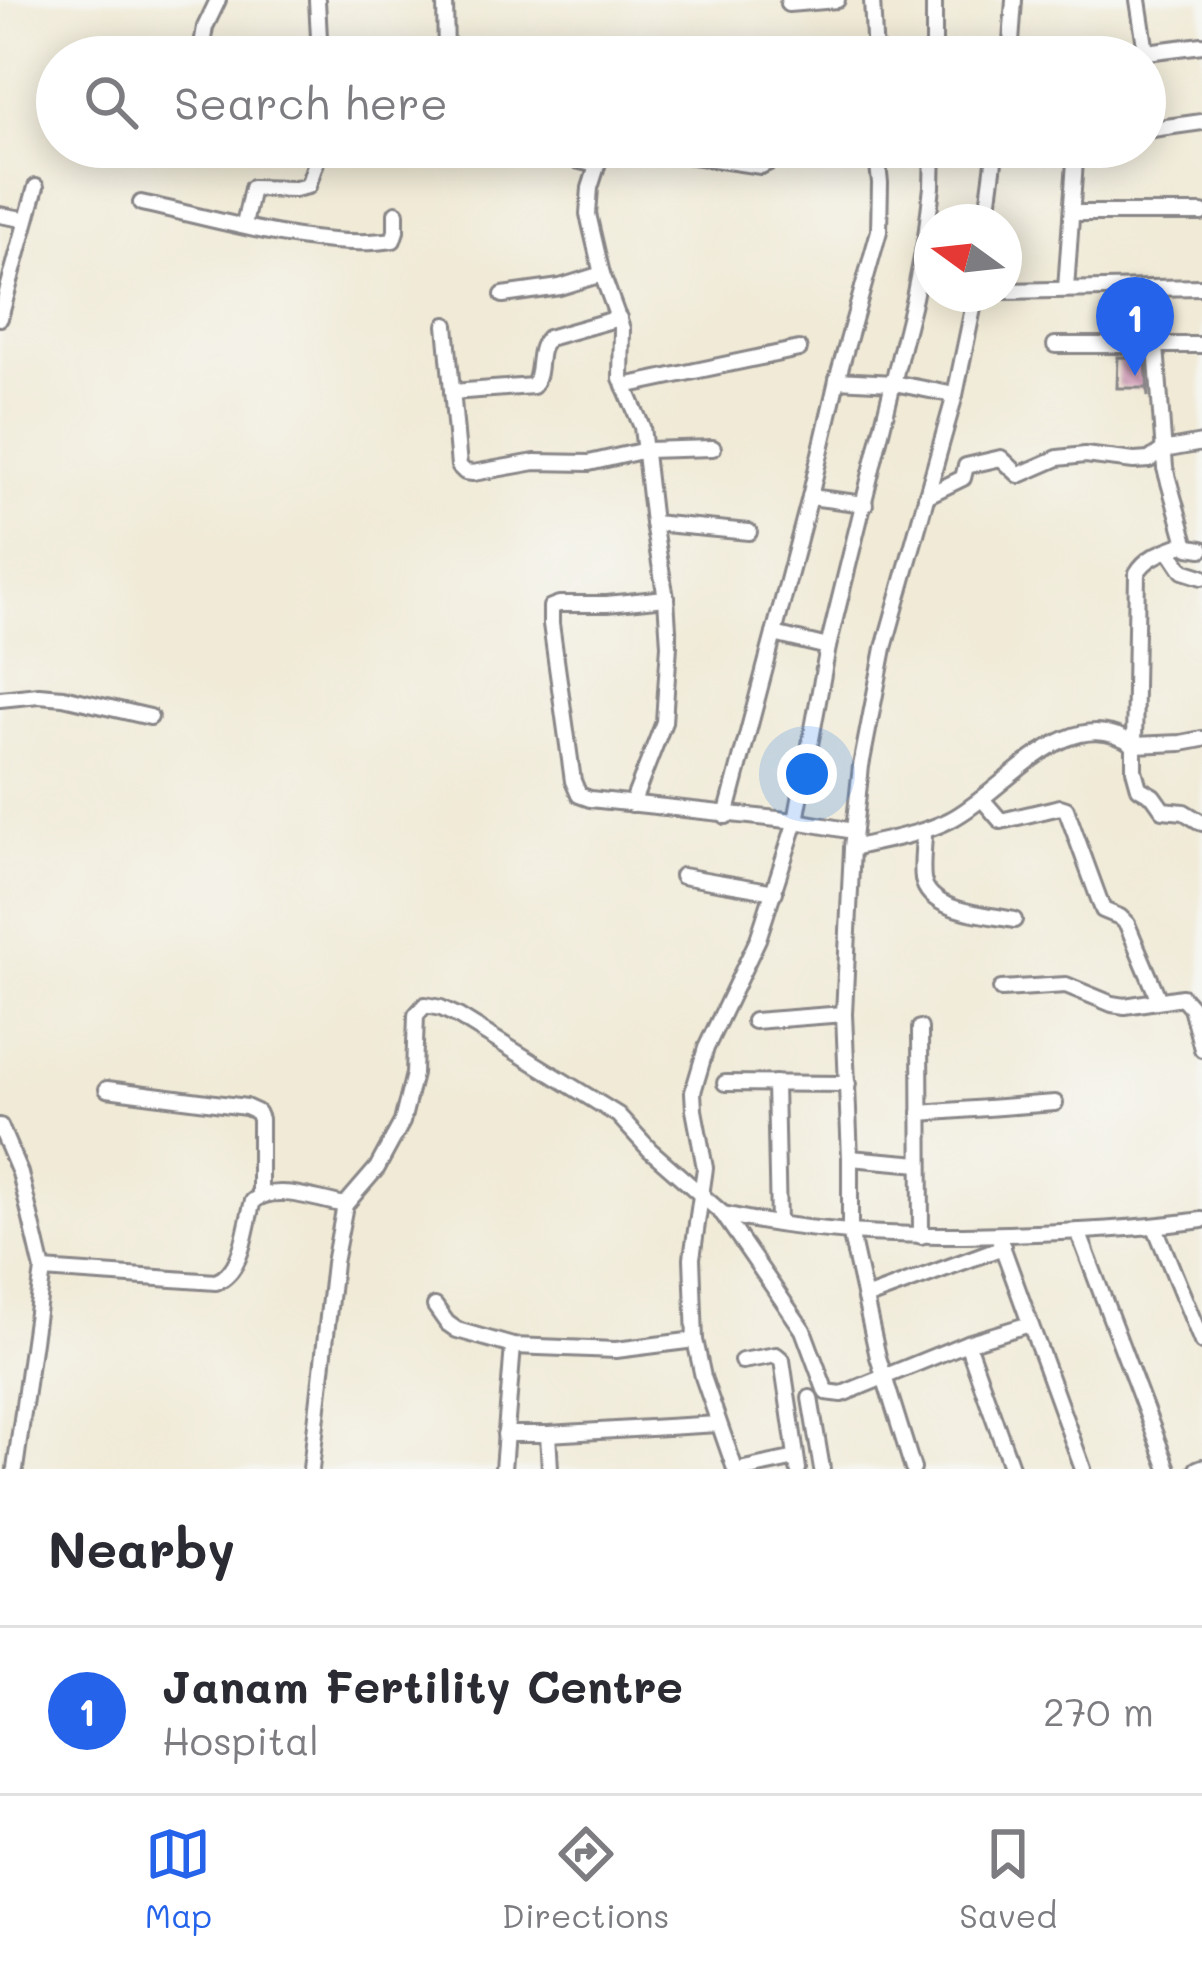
<!DOCTYPE html>
<style>
:root{--surface:#fff;--page:#f2f2f3;--text:#2b2b33;--muted:#7c7c81;--line:#e1e1e2;--accent:#2563eb}
body{margin:0;font-family:Mali,sans-serif;background:var(--page);color:var(--text)}
.compass{position:absolute;left:914px;top:204px;width:108px;height:108px;border-radius:50%;background:var(--surface);box-shadow:0 6px 30px #0003;rotate:285deg}
.you{position:absolute;left:807px;top:774px;width:42px;height:42px;margin:-30px;border:9px solid #fff;border-radius:50%;background:#1a73e8;box-shadow:0 0 0 18px #1a73e833}
.badge{display:grid;place-items:center;width:78px;height:78px;border-radius:50%;background:var(--accent);color:#fff;font-size:39px;font-weight:700}
.pin{position:absolute;translate:-50% -99px;filter:drop-shadow(0 3px 6px #0008)}
.pin::after{content:'';position:absolute;top:63px;width:42px;height:36px;background:inherit;clip-path:polygon(0 0,100% 0,50% 100%)}
.list{margin:0;padding:0;list-style:none}
h2{display:flex;justify-content:space-between;align-items:center;height:156px;margin:0;padding:0 48px;font-size:51px}
h2 small{font-size:39px;font-weight:400;color:var(--muted)}
.list li{display:grid;grid-template-columns:78px 1fr auto;gap:36px;align-items:center;box-sizing:border-box;height:168px;padding:0 48px;border-top:3px solid var(--line)}
.list b{display:block;font-size:45px;white-space:nowrap}
.list p{margin:0;font-size:39px;white-space:nowrap;color:var(--muted)}
.list em{font-size:39px;font-style:normal;color:var(--muted)}
.icon{flex:none;width:66px;height:66px;fill:none;stroke:currentColor;stroke-width:2;stroke-linecap:round;stroke-linejoin:round}
.map{position:relative;flex:none;width:1202px;height:1469px;overflow:hidden}
.search{position:absolute;background:var(--surface);box-shadow:0 6px 30px #0003;left:36px;right:36px;top:36px;height:132px;display:flex;align-items:center;gap:30px;box-sizing:border-box;padding:0 42px;border-radius:66px;color:var(--muted);font-size:45px}
.sheet{height:324px;background:var(--surface)}
nav{display:flex;justify-content:space-around;align-items:center;box-sizing:border-box;height:168px;border-top:3px solid var(--line);background:var(--surface);font-size:33px;color:var(--muted)}
nav a{display:grid;justify-items:center;gap:6px}
nav .on{color:var(--accent)}
.map>svg:first-child{display:block}
</style>
<div class="map">
<svg width="1202" height="1469" viewBox="0 0 1202 1469">
<defs>
<pattern id="building-back-hatch" width="6" height="6" patternUnits="userSpaceOnUse" patternTransform="scale(3)"><rect width="6" height="6" fill="#deadc6"/><path d="M-1 5l2 2M0 0l6 6M5-1l2 2" fill="none" stroke="#b48ca2"/></pattern>
</defs>
<rect width="100%" height="100%" fill="#f6f6f2"/>
<filter id="ink" filterUnits="userSpaceOnUse"><feTurbulence type="fractalNoise" baseFrequency=".00833" numOctaves="2"/><feDisplacementMap in="SourceGraphic" scale="24" xChannelSelector="R" yChannelSelector="G"/><feConvolveMatrix kernelMatrix="1 2 1 2 8 2 1 2 1" color-interpolation-filters="sRGB"/></filter>
<filter id="wash" filterUnits="userSpaceOnUse"><feTurbulence type="fractalNoise" baseFrequency=".004" numOctaves="4" result="noise"/><feDisplacementMap in="SourceGraphic" scale="48" xChannelSelector="R" yChannelSelector="G"/><feGaussianBlur stdDeviation="2.7" result="paint"/><feColorMatrix in="noise" values="0 0 0 0 0 0 0 0 0 0 0 0 0 0 0 0 0 1.4 0 .05"/><feComposite in="paint" operator="in"/></filter>
<g filter="url(#wash)">
<rect width="100%" height="100%" fill="#f0ead6"/>
<g id="blocks">
<polygon fill="url(#building-back-hatch)" points="1118,357 1146,358 1148,397 1147,388 1117,388"/>
</g>
</g>
<g filter="url(#ink)">
<use href="#blocks" fill-opacity="0" stroke="#898688" stroke-width="3"/>
<g fill="none" stroke-linecap="round" stroke-linejoin="round">
<defs>
<g id="minor">
<polyline points="317,0 320,57"/>
<polyline points="445,0 446,57"/>
<polyline points="872,0 875,57"/>
<polyline points="934,0 934,57"/>
<polyline points="1138,0 1146,52"/>
<polyline points="788,4 837,0"/>
<polyline points="634,56 635,57"/>
<polyline points="200,57 205,27 218,0"/>
<polyline points="1010,57 1014,0"/>
<polyline points="1107,57 1202,45"/>
<polyline points="1145,130 1202,122"/>
<polyline points="470,147 491,152 536,150 596,165"/>
<polyline points="603,147 590,188 588,214 602,274 622,329 621,378 642,427 653,523 666,598 669,645 664,722 632,804"/>
<polyline points="632,147 761,166 769,162 773,147"/>
<path d="M141,203C217,219 317,251 393,240L396,231V213"/>
<polyline points="1073,213 1202,213"/>
<polyline points="0,215 17,218"/>
<polyline points="986,222 996,147"/>
<polyline points="244,225 252,188 295,189 308,186 321,147"/>
<polyline points="1066,289 1076,147"/>
<polyline points="1004,291 1202,287"/>
<polyline points="503,295 560,287 602,274"/>
<polyline points="0,318 36,187"/>
<polyline points="446,325 459,466 465,472 473,473 535,462 589,463 646,450 713,448"/>
<polyline points="1055,345 1202,345"/>
<polyline points="1156,346 1165,468 1186,543 1189,547 1202,549"/>
<polyline points="837,380 894,383 955,395"/>
<polyline points="624,386 799,349"/>
<path d="M452,392L533,386C543,371 535,351 548,338L619,318"/>
<polyline points="926,496 963,478 966,466 1001,458 1019,475 1058,458 1085,455 1134,461 1149,460 1163,450 1202,443"/>
<polyline points="810,497 865,504"/>
<polyline points="653,523 749,532"/>
<polyline points="1169,550 1183,571 1202,577"/>
<polyline points="666,598 607,604 559,604 551,607 551,624 573,781 579,795 590,799 796,821 853,831"/>
<polyline points="774,634 828,647"/>
<polyline points="0,699 39,695 63,697 150,717"/>
<polyline points="1202,739 1181,743 1134,745 1134,770 1139,788 1153,796 1163,810 1184,812 1202,823"/>
<path d="M1134,745L1137,573C1147,555 1167,551 1186,543"/>
<polyline points="982,799 1001,821 1060,807 1066,809 1103,910 1120,917 1127,924 1159,1000"/>
<polyline points="726,816 810,497 837,380 879,231 880,183 876,147"/>
<path d="M924,831C924,846 921,864 923,879C929,913 988,914 1014,920"/>
<path d="M852,848C885,840 920,835 950,820C1005,792 1068,698 1134,745"/>
<polyline points="682,876 775,892"/>
<polyline points="1001,989 1066,985 1112,1004 1125,1006 1182,997 1191,1007 1202,1049"/>
<polyline points="754,1021 844,1014"/>
<polyline points="920,1028 921,1236"/>
<polyline points="725,1083 848,1084"/>
<polyline points="775,1083 778,1223"/>
<polyline points="107,1089 246,1107 257,1112 260,1119 260,1195"/>
<polyline points="920,1113 1055,1103"/>
<polyline points="0,1126 20,1173 43,1270 15,1469"/>
<polyline points="850,1158 920,1164"/>
<path d="M723,1214C825,1237 932,1237 1036,1233C1092,1231 1147,1228 1202,1220"/>
<polyline points="1155,1227 1202,1342"/>
<polyline points="1078,1231 1168,1469"/>
<polyline points="998,1235 1083,1469"/>
<path d="M43,1270L216,1282C244,1271 245,1227 253,1201C275,1183 318,1200 345,1205"/>
<polyline points="865,1298 1003,1247"/>
<polyline points="435,1306 447,1323 457,1330 513,1346 616,1350 695,1340"/>
<polyline points="967,1343 1012,1469"/>
<polyline points="742,1361 776,1355 782,1360 798,1469"/>
<polyline points="810,1398 822,1469"/>
<polyline points="505,1434 548,1434 718,1424"/>
<polyline points="548,1434 550,1469"/>
<polyline points="311,1469 334,1263 345,1205 377,1168 402,1122 414,1074 416,1015 425,1005 441,1008 458,1016 618,1115 650,1150 723,1214 803,1330 826,1392 842,1394 967,1343 1030,1324"/>
<polyline points="503,1469 513,1346"/>
<polyline points="735,1469 703,1377 695,1340 692,1258 705,1168 694,1110 693,1092 706,1048 758,939 796,821 828,647 914,298 926,237 932,187 933,147"/>
<polyline points="744,1469 796,1458"/>
<polyline points="913,1469 878,1357 850,1231 850,1158 844,1014 852,848 861,766 884,648 955,395 976,294"/>
<polyline points="1197,1469 1202,1467"/>
</g>
</defs>
<use href="#minor" stroke="#898688" stroke-width="20"/>
<use href="#minor" stroke="#fff" stroke-width="14"/>
</g>
</g>
</svg>
<svg class="compass" viewBox="-18 -18 36 36"><path d="M0-13l5 13h-10z" fill="#e53935"/><path d="M0 13l5-13h-10z" fill="#7c7c81"/></svg>
<div class="you"></div>
<div class="pin badge" style="left:1135px;top:376px">1</div>
<div class="search"><svg class="icon" aria-label="search" viewBox="0 0 24 24"><circle cx="10" cy="10" r="6"/><path d="M15 15l6 6"/></svg>Search here</div>
</div>
<section class="sheet">
<h2>Nearby<small></small></h2>
<ul class="list">
<li><span class="badge">1</span><div><b>Janam Fertility Centre</b><p>Hospital</p></div><em>270 m</em></li>
</ul>
</section>
<nav>
<a class="on"><svg class="icon" aria-label="map" viewBox="0 0 24 24"><path d="M3 6l6-2 6 2 6-2v14l-6 2-6-2-6 2zM9 4v14M15 6v14"/></svg>Map</a>
<a><svg class="icon" aria-label="directions" viewBox="0 0 24 24"><path d="M12 3l9 9-9 9-9-9zM9 14v-3h6M13 9l2 2-2 2"/></svg>Directions</a>
<a><svg class="icon" aria-label="saved" viewBox="0 0 24 24"><path d="M7 4h10v16l-5-4-5 4z"/></svg>Saved</a>
</nav>
